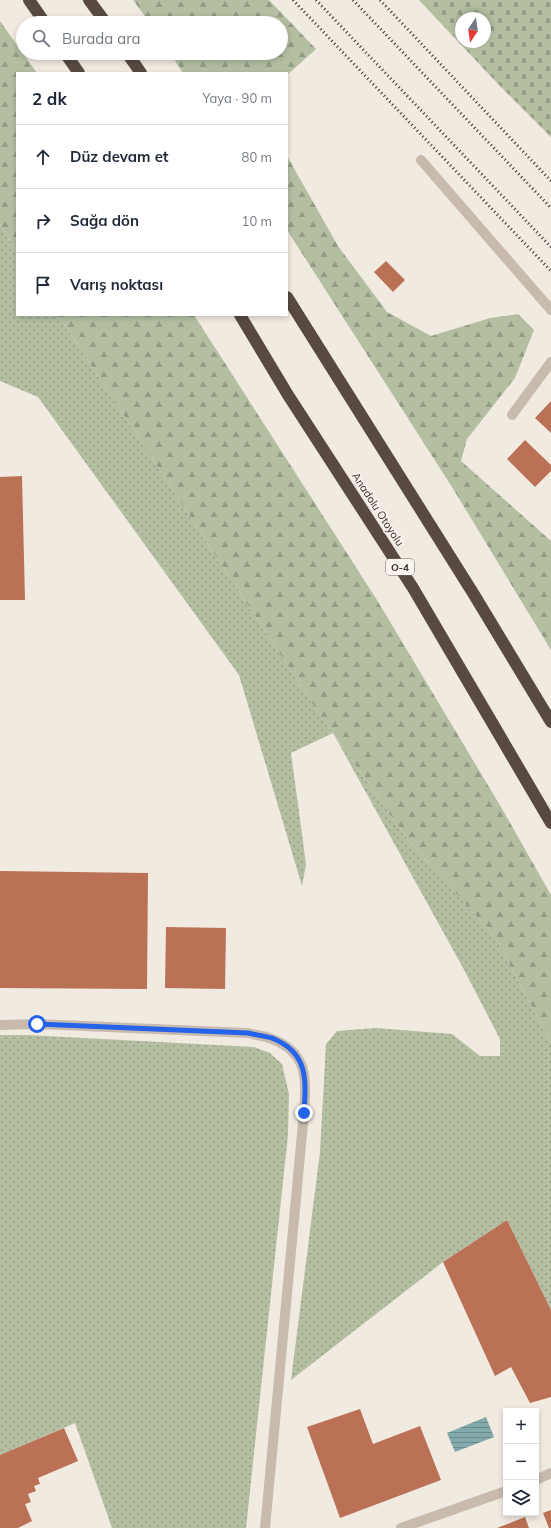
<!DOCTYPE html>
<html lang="tr">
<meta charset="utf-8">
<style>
:root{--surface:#fff;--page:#f2f2f3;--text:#1f2937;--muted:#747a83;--line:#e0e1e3}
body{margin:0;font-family:Mulish,sans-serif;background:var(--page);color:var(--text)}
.controls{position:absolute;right:12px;bottom:12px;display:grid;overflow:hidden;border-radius:0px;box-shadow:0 2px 6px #0003}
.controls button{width:36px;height:36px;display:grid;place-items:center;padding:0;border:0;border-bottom:1px solid var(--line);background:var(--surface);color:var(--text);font:20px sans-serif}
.compass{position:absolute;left:455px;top:12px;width:36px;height:36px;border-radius:50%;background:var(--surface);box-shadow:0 2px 6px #0003;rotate:193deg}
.stop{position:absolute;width:12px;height:12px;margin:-9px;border:3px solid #2563eb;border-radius:50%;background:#fff}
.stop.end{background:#2563eb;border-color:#fff;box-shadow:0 1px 4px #0008}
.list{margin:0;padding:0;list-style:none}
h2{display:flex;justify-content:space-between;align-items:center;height:52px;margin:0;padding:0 16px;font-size:17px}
h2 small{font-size:13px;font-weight:400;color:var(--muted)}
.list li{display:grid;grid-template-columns:26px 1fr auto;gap:12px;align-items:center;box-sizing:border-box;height:64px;padding:0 16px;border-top:1px solid var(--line)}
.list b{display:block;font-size:15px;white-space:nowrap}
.list em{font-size:13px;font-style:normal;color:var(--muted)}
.icon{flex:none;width:22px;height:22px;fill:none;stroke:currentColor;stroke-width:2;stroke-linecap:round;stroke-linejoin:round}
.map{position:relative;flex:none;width:551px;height:1528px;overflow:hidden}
.search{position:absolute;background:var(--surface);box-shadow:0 2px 6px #0003;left:16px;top:16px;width:272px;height:44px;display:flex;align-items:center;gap:10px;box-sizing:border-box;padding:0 14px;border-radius:22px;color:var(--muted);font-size:15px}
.panel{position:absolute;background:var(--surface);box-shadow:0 2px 6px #0003;left:16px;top:72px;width:272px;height:244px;border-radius:0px}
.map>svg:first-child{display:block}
</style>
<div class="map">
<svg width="551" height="1528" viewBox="0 0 551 1528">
<defs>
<pattern id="grass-dots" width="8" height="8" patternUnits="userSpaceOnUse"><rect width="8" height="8" fill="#b4bfa2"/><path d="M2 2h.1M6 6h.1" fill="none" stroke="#939c84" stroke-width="1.8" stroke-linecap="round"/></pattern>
<pattern id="forest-firs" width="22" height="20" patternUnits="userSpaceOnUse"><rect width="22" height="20" fill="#b4bfa2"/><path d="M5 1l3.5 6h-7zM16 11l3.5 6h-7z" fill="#939c84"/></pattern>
<pattern id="cemetery-stones" width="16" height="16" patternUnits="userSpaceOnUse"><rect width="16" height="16" fill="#b4bfa2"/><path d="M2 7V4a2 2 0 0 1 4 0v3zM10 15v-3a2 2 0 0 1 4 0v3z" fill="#939c84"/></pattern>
<pattern id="water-rules" width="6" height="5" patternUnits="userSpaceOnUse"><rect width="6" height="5" fill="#82a9ac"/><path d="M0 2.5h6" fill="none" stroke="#6b8a8c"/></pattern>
</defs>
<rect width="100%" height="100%" fill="#f1eae1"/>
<g fill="url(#grass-dots)">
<polygon points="0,225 17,252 17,315 58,315 318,712 409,841 495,937 551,1043 551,1310 507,1220 443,1262 291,1380 320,1152 326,1044 337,1031 376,1028 452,1034 480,1056 500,1056 500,1039 462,966 333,733 291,753 306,864 302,886 239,675 38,397 0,381"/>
<polygon points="0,1035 27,1035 254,1047 270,1053 282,1064 289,1094 288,1135 246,1528 112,1528 75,1423 0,1455"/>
</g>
<g fill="url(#forest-firs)">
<polygon points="133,0 269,0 316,49 287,75 287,73 183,73 170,53 281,53 281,23 150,23"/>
<polygon points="0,21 37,73 17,73 17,252 0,225"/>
<polygon points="287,156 338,246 387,312 431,336 490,318 518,314 534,330 515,378 467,439 461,461 551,541 551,650 452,487 287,230"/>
<polygon points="58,315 194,315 377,600 501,807 551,895 551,1043 495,937 409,841 318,712"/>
</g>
<path fill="url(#cemetery-stones)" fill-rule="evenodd" d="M419,0H551V137L499,85ZM461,18H485V42H461Z"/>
<polygon fill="url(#water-rules)" points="486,1417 494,1437 455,1452 447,1433"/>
<g fill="#bb7155">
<polygon points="386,261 405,280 393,292 374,272"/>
<polygon points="551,401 551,433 535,418"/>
<polygon points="525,440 551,465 551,471 535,487 507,459"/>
<polygon points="22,476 25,600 0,600 0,477"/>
<polygon points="0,871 148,873 147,989 0,988"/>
<polygon points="166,927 226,928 225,989 165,988"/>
<polygon points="507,1220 551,1310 551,1397 530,1403 511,1367 495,1376 443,1262"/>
<polygon points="360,1409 373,1444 420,1426 441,1480 340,1518 307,1427"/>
<polygon points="64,1428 78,1461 38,1478 40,1484 34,1486 36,1491 28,1494 31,1502 25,1504 32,1521 18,1528 0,1528 0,1455"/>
<polygon points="551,1510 551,1528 549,1528 543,1513"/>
<polygon points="525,1517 529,1528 497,1528"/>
</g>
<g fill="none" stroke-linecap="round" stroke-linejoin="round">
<g stroke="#c8bbae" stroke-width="10">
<polyline points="421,160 551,310"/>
<polyline points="512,415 551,362"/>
<path d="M0,1025L37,1024L248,1033C256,1035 265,1036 272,1039C309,1053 306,1080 304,1113L265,1528"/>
</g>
<g stroke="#c8bbae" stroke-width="10">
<polyline points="536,1480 551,1473"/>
<polyline points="401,1528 506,1491"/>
</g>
<g stroke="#584a43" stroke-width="12">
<polyline points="29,0 45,23"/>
<polyline points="89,0 106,23"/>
<polyline points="65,53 79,73"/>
<polyline points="127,53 141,73"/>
<polyline points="287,297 473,593 551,722"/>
<polyline points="240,315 288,395 413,588 551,823"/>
</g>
<g stroke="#38302b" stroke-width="3" stroke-dasharray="1 3" stroke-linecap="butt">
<polyline points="293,0 551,271"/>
<polyline points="316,0 551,247"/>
<polyline points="353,0 551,208"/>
<polyline points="380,0 551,181"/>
</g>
</g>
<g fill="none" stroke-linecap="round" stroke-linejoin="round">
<path stroke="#2563eb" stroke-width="5" d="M37,1024L248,1033C256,1035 265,1036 272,1038C309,1053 306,1080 304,1113"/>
</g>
<g text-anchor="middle" stroke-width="3.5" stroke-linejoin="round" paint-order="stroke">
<rect fill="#f9f4ed" stroke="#726b65" stroke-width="1" x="386" y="559" width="28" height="16" rx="3"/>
<g font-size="10" font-weight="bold" fill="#38302b">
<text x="400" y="571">O-4</text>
</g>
<g font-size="11" fill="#38302b" stroke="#f9f4ed">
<text transform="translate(378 509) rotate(57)" y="4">Anadolu Otoyolu</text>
</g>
</g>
</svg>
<div class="controls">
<button>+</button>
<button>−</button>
<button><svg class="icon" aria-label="layers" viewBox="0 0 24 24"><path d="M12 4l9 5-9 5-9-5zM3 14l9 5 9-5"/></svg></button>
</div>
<svg class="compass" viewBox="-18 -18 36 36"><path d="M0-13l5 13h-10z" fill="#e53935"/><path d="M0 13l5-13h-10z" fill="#747a83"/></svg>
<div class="stop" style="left:37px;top:1024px"></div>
<div class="stop end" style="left:304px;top:1113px"></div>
<div class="search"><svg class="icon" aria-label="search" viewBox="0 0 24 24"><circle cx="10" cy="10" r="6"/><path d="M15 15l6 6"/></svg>Burada ara</div>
<section class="panel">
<h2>2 dk<small>Yaya · 90 m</small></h2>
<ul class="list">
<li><svg class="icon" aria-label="ahead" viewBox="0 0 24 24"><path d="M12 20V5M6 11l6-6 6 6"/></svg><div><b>Düz devam et</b></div><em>80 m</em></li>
<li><svg class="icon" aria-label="right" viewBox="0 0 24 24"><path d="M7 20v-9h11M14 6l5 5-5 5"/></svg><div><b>Sağa dön</b></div><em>10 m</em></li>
<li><svg class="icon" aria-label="arrive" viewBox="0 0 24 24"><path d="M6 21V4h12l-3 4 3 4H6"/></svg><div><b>Varış noktası</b></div></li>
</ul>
</section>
</div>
